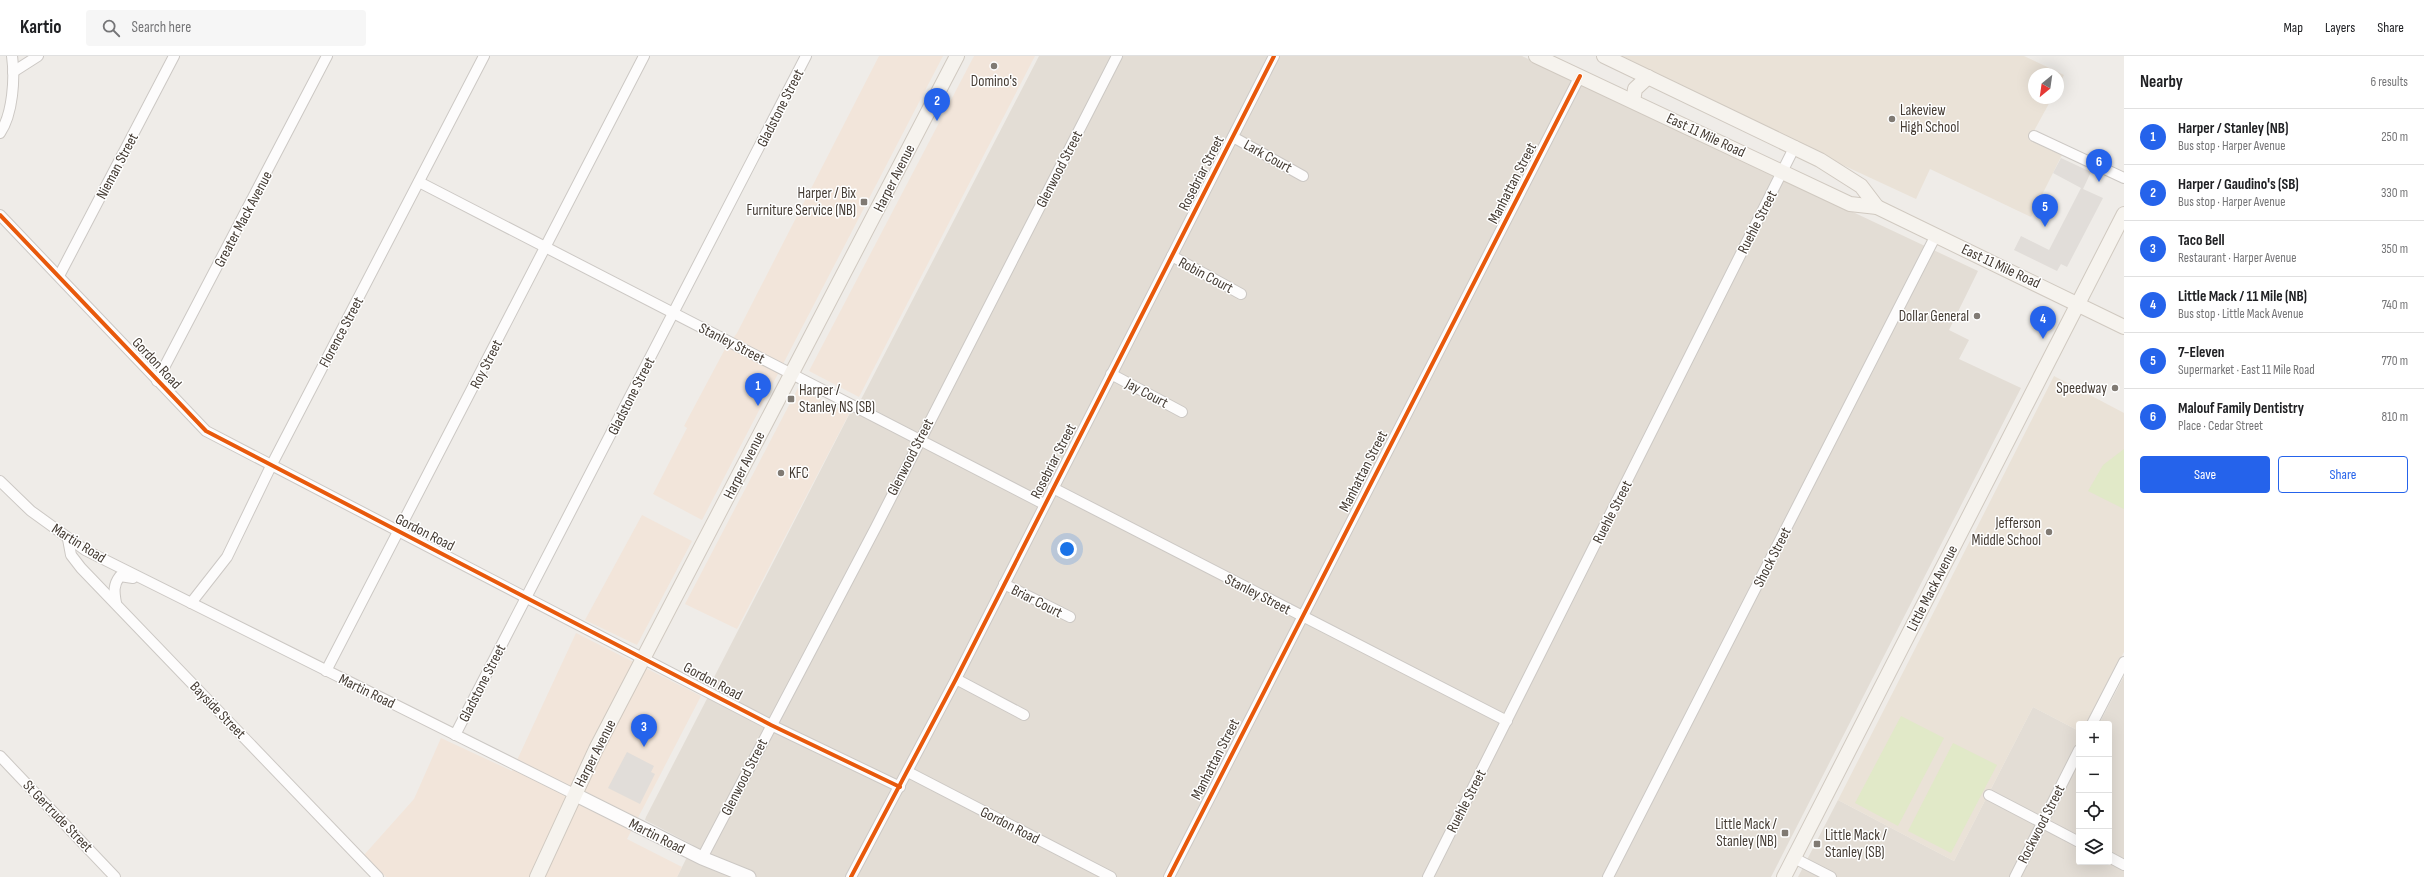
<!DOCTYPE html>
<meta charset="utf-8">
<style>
:root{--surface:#fff;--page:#f6f6f6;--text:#202124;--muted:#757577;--line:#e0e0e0;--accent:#2563eb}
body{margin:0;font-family:"Sofia Sans Condensed",sans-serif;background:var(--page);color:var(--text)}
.controls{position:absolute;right:12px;bottom:12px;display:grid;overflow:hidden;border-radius:4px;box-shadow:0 4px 16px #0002}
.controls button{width:36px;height:36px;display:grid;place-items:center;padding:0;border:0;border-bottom:1px solid var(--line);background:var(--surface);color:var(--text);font:20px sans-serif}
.compass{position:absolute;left:2028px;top:12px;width:36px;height:36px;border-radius:50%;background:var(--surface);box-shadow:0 4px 16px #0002;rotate:209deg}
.you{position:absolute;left:1067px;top:493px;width:14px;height:14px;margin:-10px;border:3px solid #fff;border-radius:50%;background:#1a73e8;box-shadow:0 0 0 6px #1a73e833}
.badge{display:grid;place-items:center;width:26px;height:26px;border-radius:50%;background:var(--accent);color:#fff;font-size:13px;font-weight:700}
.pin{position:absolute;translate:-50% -33px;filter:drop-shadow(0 1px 2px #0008)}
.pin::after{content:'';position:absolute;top:21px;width:14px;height:12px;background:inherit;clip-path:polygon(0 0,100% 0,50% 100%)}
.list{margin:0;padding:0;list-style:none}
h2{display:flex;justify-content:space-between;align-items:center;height:52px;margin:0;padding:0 16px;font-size:17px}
h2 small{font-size:13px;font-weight:400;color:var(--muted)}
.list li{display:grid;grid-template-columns:26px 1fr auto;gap:12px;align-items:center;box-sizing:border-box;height:56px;padding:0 16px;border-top:1px solid var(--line)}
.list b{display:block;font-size:15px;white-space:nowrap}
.list p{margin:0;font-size:13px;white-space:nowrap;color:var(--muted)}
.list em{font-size:13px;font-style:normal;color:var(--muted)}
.actions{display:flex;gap:8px;padding:12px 16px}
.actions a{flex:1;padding:9px 0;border:1px solid var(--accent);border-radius:4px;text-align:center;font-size:14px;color:var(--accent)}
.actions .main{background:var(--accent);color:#fff}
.icon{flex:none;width:22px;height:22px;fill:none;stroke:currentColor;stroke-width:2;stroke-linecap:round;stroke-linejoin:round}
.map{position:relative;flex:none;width:2124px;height:821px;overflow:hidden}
header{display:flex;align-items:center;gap:24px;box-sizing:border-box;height:56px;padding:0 20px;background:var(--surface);border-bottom:1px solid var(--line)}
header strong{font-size:19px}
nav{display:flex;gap:22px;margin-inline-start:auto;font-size:14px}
.search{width:280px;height:36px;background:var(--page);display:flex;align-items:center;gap:10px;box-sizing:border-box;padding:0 14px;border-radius:4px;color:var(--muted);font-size:15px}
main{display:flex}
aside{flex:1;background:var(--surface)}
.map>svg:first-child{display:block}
</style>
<header>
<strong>Kartio</strong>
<div class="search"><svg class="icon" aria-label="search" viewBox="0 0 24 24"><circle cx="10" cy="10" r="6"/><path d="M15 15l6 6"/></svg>Search here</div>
<nav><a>Map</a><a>Layers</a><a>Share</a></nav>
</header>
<main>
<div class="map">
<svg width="2124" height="821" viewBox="0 0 2124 821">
<rect width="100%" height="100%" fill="#efece8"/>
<g fill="#e3ddd5">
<polygon points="1039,0 1522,0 1978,215 1949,274 1969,284 1959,303 2021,332 1771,821 677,821 693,789 645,764 646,761 712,633 709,631 851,355 854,357"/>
<polygon points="2124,620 2124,821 1798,821 1838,744 1954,805 2033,651 2079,675 2079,806 2109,806 2109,668 2099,668"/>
</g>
<g fill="#f2e5da">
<polygon points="879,0 943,0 702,464 653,438 687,372 684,370 725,293 737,277"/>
<polygon points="974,0 1035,0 859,341 809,315"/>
<polygon points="798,332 849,358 737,573 685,548"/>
<polygon points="642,459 692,485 637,589 585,564"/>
<polygon points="576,577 701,640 627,783 682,811 677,821 386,821 364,799 414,743 441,682 512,715"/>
</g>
<g fill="#eae2d7">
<polygon points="1608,0 2024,0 2064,19 2058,30 2058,18 2034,18 2034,42 2052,42 2029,84 2062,99 2031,161 1930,113 1916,143"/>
<polygon points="2054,320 2124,357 2124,596 2087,668 2079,668 2079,675 2033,651 1954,805 1838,744"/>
</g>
<g fill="#e1e9c8">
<polygon points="2124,393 2124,453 2088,435 2103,409"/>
<polygon points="1901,660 1944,682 1898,770 1855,747"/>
<polygon points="1953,687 1997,709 1951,797 1908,775"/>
</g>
<g fill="#e1ddd9">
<polygon points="2061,102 2091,116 2083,133 2103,142 2067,211 2061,208 2057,215 2014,194 2021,180 2049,194 2081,132 2053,117"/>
<polygon points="627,696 654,710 651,716 655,718 640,748 608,732"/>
</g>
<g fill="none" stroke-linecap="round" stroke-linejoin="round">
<defs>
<g id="minor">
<polyline points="13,16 38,0"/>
<path d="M0,77C13,58 15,22 12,0"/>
<polyline points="2034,80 2124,122"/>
<polyline points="1233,81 1303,120"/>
<polyline points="419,126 1044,448"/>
<polyline points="0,159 206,375 771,669 900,731"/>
<polyline points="1172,200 1241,238"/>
<polyline points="59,220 174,0"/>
<polyline points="1111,318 1182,356"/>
<polyline points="157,325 327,0"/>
<polyline points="0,425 31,455 85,494 574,738"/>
<polyline points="1053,432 1507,665"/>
<polyline points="68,483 71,499 81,512 378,821"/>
<polyline points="1004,528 1070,561"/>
<path d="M116,547C114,536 113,529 120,520L133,522"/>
<polyline points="191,547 227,501 271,410 484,0"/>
<polyline points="326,615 644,0"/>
<polyline points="956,623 1024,659"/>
<polyline points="2092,668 2124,606"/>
<polyline points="455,679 806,0"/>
<polyline points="0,700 115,821"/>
<polyline points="908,716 1111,821"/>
<polyline points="1989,739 2079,786"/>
<polyline points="2109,801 2124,809"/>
<polyline points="702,802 876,471 1117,0"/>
<polyline points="1794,802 1831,821"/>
<polyline points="851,821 956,623 1274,0"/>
<polyline points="1169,821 1580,20"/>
<polyline points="1428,821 1795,90"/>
<polyline points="1608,821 1935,181"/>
<polyline points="2015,821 2079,694"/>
</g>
<polyline id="tertiary" points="574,738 702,802 749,821"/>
<g id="secondary">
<polyline points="1536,0 1850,148 1877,151 2124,271"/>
<polyline points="1604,0 1820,104 1861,130 1877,151"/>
<polyline points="1633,45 1635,33 1648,21"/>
<polyline points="537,821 596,693 957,0"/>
<polyline points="1784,821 2124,158"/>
</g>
</defs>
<use href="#minor" stroke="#ccc8c4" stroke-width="12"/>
<use href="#tertiary" stroke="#ccc8c4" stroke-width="15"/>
<use href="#secondary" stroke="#d0c9c0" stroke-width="16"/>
<use href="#minor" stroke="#fdfcfc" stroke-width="10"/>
<use href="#tertiary" stroke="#fdfcfc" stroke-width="13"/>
<use href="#secondary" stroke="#f6f3ee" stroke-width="14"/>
<defs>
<g id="cycleway">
<polyline points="0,159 206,375 771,669 900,731"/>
<polyline points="851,821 956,623 1274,0"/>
<polyline points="1169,821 1580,20"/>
</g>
</defs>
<use href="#cycleway" stroke="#fff" stroke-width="6"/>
<use href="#cycleway" stroke="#e8590c" stroke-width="4"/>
</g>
<g fill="#807a73" stroke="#fff" stroke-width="1.5">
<circle cx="994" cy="10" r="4"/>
<circle cx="1892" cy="63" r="4"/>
<rect x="860" y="142" width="8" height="8" rx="2"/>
<circle cx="1977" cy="260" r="4"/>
<circle cx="2115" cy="332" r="4"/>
<rect x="787" y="339" width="8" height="8" rx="2"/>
<circle cx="781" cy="417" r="4"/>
<circle cx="2049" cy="476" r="4"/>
<rect x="1781" y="773" width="8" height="8" rx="2"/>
<rect x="1813" y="784" width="8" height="8" rx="2"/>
</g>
<g text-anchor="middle" stroke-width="3" stroke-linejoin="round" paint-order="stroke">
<g font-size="15" fill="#453c34" stroke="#fff" text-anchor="end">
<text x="994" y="30" text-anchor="middle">Domino's</text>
<text x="1900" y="59" text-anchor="start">Lakeview<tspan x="1900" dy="17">High School</tspan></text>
<text x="856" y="142">Harper / Bix<tspan x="856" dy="17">Furniture Service (NB)</tspan></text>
<text x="1969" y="265">Dollar General</text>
<text x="2107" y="337">Speedway</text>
<text x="799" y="339" text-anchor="start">Harper /<tspan x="799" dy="17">Stanley NS (SB)</tspan></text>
<text x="789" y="422" text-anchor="start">KFC</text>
<text x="2041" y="472">Jefferson<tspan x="2041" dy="17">Middle School</tspan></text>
<text x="1777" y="773">Little Mack /<tspan x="1777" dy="17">Stanley (NB)</tspan></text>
<text x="1825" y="784" text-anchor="start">Little Mack /<tspan x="1825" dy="17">Stanley (SB)</tspan></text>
</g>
<g font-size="15" fill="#453c34" stroke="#fff">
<text transform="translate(780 52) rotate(-63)" y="5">Gladstone Street</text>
<text transform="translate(1706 79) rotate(25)" y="5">East 11 Mile Road</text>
<text transform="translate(1268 100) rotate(29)" y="5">Lark Court</text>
<text transform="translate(117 110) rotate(-62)" y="5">Nieman Street</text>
<text transform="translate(1059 113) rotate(-63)" y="5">Glenwood Street</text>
<text transform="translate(1201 117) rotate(-63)" y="5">Rosebriar Street</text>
<text transform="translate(894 122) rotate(-63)" y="5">Harper Avenue</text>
<text transform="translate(1512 127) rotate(-63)" y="5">Manhattan Street</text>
<text transform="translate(243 163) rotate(-62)" y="5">Greater Mack Avenue</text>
<text transform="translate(1757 166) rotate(-63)" y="5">Ruehle Street</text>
<text transform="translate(2001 210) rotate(25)" y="5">East 11 Mile Road</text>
<text transform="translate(1206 219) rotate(28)" y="5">Robin Court</text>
<text transform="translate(341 276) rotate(-62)" y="5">Florence Street</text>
<text transform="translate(732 287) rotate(27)" y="5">Stanley Street</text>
<text transform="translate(157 307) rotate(47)" y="5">Gordon Road</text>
<text transform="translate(486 308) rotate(-63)" y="5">Roy Street</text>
<text transform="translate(1147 337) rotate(28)" y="5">Jay Court</text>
<text transform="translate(631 340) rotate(-63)" y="5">Gladstone Street</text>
<text transform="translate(910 401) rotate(-63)" y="5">Glenwood Street</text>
<text transform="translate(1053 405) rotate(-63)" y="5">Rosebriar Street</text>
<text transform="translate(744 409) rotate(-63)" y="5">Harper Avenue</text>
<text transform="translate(1363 415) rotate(-63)" y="5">Manhattan Street</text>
<text transform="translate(1612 456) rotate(-63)" y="5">Ruehle Street</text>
<text transform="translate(425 476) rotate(27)" y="5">Gordon Road</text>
<text transform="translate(79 487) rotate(32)" y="5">Martin Road</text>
<text transform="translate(1772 501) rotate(-63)" y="5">Shock Street</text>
<text transform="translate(1932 532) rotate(-63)" y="5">Little Mack Avenue</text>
<text transform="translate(1258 538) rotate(27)" y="5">Stanley Street</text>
<text transform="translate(1037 545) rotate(27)" y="5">Briar Court</text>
<text transform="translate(713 625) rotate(28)" y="5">Gordon Road</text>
<text transform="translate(482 627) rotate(-63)" y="5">Gladstone Street</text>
<text transform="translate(367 635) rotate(26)" y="5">Martin Road</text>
<text transform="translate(218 654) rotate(46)" y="5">Bayside Street</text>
<text transform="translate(595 697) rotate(-63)" y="5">Harper Avenue</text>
<text transform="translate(1215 703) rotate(-63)" y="5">Manhattan Street</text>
<text transform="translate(744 721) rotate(-63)" y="5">Glenwood Street</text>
<text transform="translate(1466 745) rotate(-63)" y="5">Ruehle Street</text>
<text transform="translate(58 760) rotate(46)" y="5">St Gertrude Street</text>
<text transform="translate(2041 768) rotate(-63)" y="5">Rockwood Street</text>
<text transform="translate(1010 769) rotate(27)" y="5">Gordon Road</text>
<text transform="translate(657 780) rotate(27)" y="5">Martin Road</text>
</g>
</g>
</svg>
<div class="controls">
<button>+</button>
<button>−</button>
<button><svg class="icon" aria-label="locate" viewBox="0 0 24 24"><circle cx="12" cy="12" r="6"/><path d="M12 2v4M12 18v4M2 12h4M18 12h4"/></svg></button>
<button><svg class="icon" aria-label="layers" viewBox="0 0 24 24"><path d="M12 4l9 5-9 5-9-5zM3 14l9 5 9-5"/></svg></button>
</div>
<svg class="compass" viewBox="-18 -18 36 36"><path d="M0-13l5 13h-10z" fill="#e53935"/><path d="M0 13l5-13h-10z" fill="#757577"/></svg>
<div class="you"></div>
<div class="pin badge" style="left:758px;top:350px">1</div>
<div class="pin badge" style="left:937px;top:65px">2</div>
<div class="pin badge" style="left:644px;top:691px">3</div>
<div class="pin badge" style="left:2043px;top:283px">4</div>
<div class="pin badge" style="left:2045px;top:171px">5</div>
<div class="pin badge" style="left:2099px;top:126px">6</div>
</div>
<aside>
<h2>Nearby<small>6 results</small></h2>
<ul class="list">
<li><span class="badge">1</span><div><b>Harper / Stanley (NB)</b><p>Bus stop · Harper Avenue</p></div><em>250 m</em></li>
<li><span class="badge">2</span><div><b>Harper / Gaudino's (SB)</b><p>Bus stop · Harper Avenue</p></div><em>330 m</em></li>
<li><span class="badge">3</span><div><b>Taco Bell</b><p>Restaurant · Harper Avenue</p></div><em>350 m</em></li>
<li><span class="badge">4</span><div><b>Little Mack / 11 Mile (NB)</b><p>Bus stop · Little Mack Avenue</p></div><em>740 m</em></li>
<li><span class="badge">5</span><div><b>7-Eleven</b><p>Supermarket · East 11 Mile Road</p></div><em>770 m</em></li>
<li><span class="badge">6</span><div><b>Malouf Family Dentistry</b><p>Place · Cedar Street</p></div><em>810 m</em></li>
</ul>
<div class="actions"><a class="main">Save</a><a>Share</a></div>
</aside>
</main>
